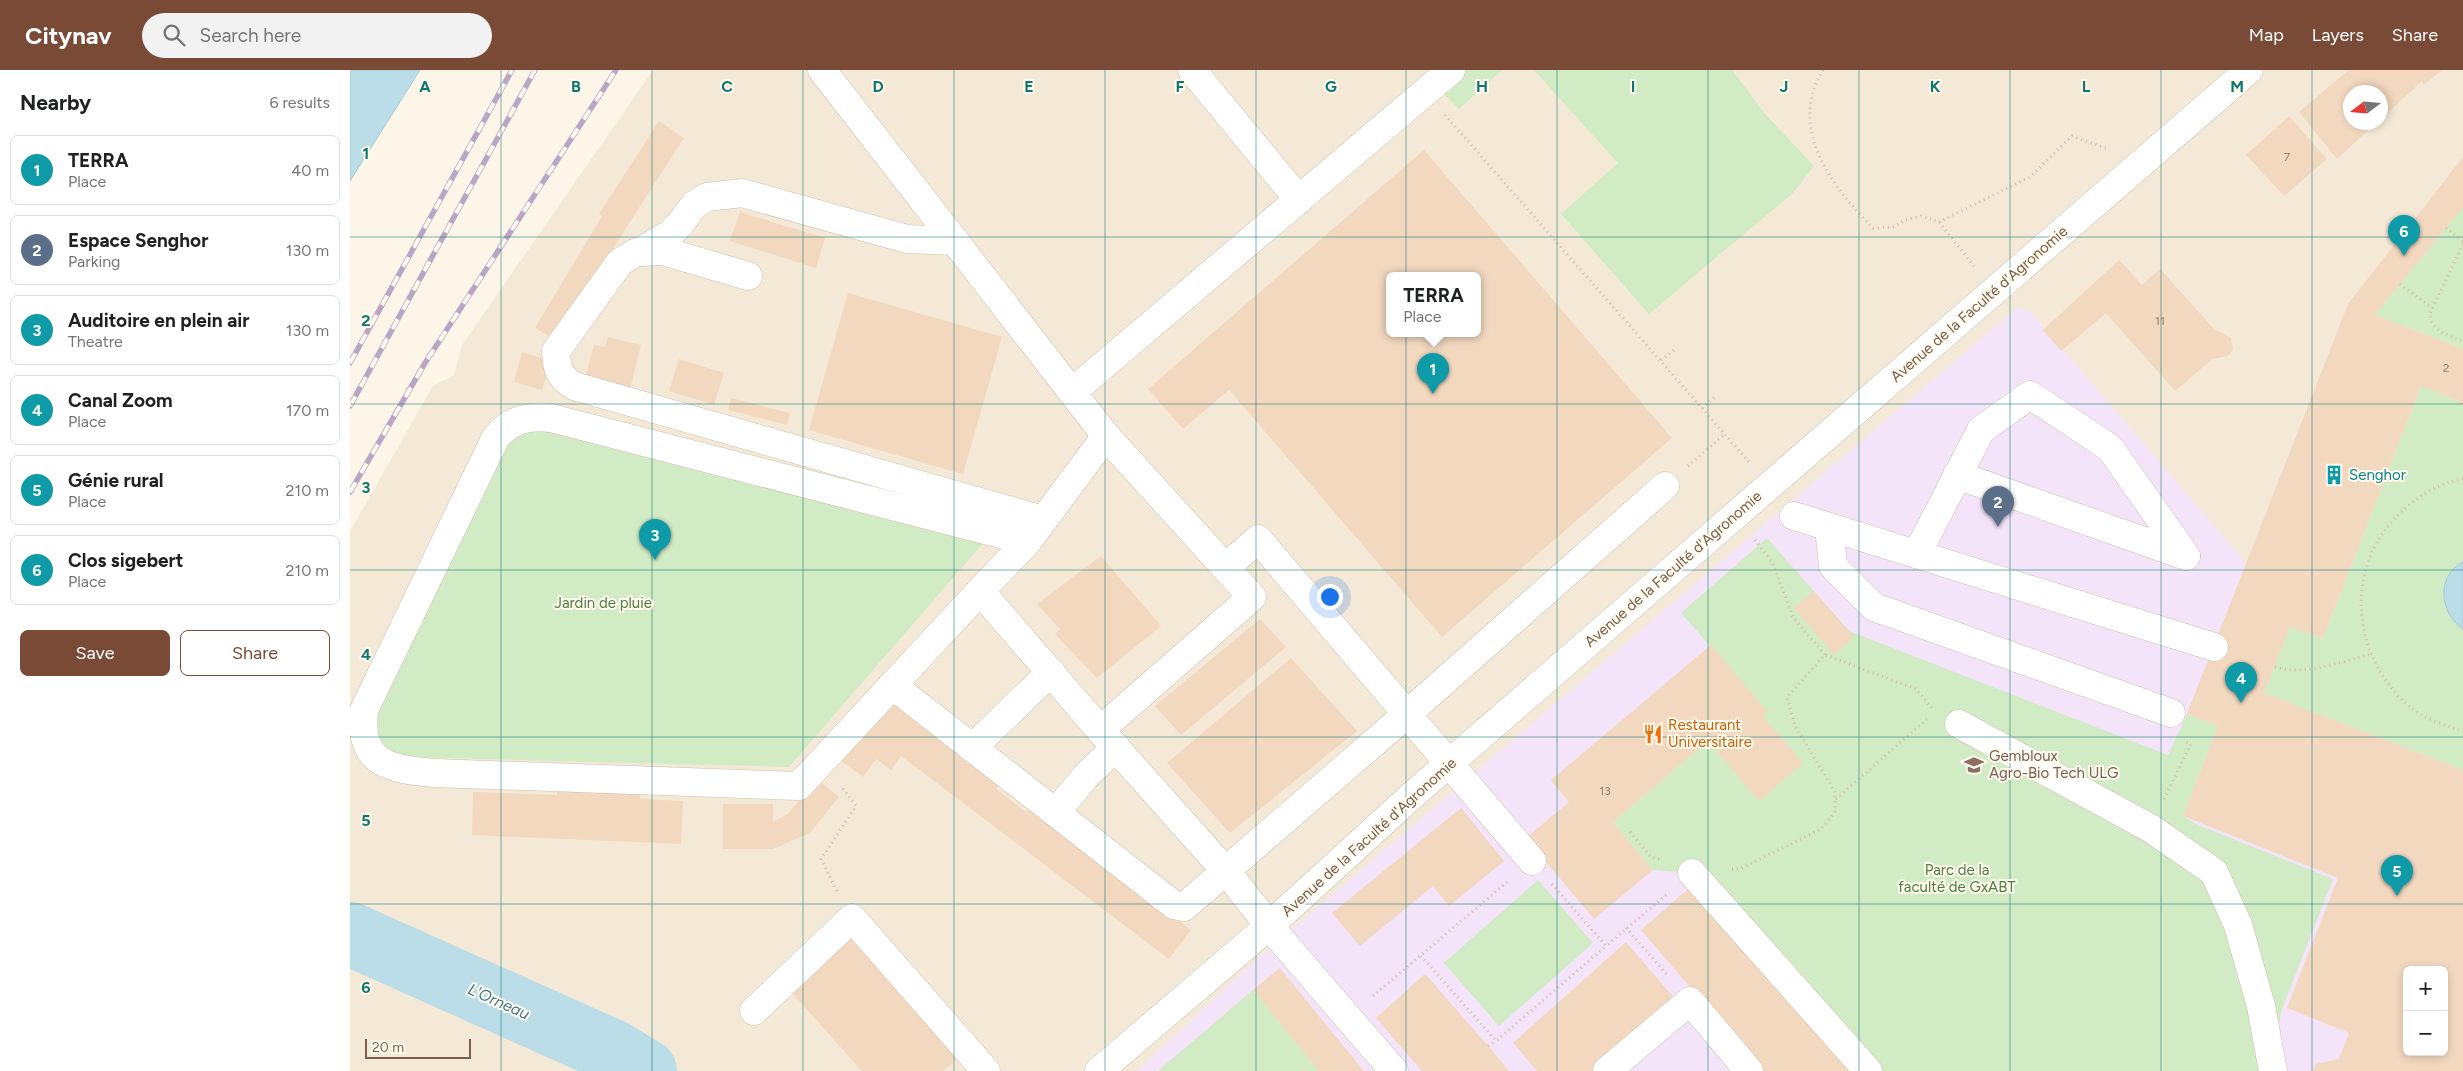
<!DOCTYPE html>
<meta charset="utf-8">
<style>
:root{--surface:#fff;--page:#f2f2f2;--text:#202124;--muted:#757577;--line:#e0e0e0;--accent:#794a36}
body{margin:0;font-family:Figtree,sans-serif;background:var(--page);color:var(--text)}
.controls{position:absolute;right:15px;bottom:15px;display:grid;overflow:hidden;border-radius:8px;box-shadow:0 2px 8px #0003}
.controls button{width:45px;height:45px;display:grid;place-items:center;padding:0;border:0;border-bottom:1px solid var(--line);background:var(--surface);color:var(--text);font:25px sans-serif}
.compass{position:absolute;left:1993px;top:15px;width:45px;height:45px;border-radius:50%;background:var(--surface);box-shadow:0 2px 8px #0003;rotate:254deg}
.scale{position:absolute;left:15px;bottom:12px;width:106px;box-sizing:border-box;padding-left:5px;border:2px solid #775f4b;border-top:0;font-size:14px;line-height:18px;white-space:nowrap;color:#775f4b;-webkit-text-stroke:4px #fffaee;paint-order:stroke}
.you{position:absolute;left:979px;top:526px;width:18px;height:18px;margin:-12px;border:4px solid #fff;border-radius:50%;background:#1a73e8;box-shadow:0 0 0 8px #1a73e833}
.badge{display:grid;place-items:center;width:32px;height:32px;border-radius:50%;background:var(--accent);color:#fff;font-size:16px;font-weight:700}
.pin{position:absolute;translate:-50% -41px;filter:drop-shadow(0 1px 2px #0008)}
.pin::after{content:'';position:absolute;top:26px;width:18px;height:15px;background:inherit;clip-path:polygon(0 0,100% 0,50% 100%)}
.popup{position:absolute;left:1036px;top:202px;width:95px;height:65px;box-sizing:border-box;display:grid;place-content:center;border-radius:8px;background:var(--surface);filter:drop-shadow(0 1px 4px #0005);font-size:16px;white-space:nowrap;color:var(--muted)}
.popup b{font-size:19px;color:var(--text)}
.popup::after{content:'';position:absolute;left:50%;top:100%;margin-left:-10px;border:10px solid transparent;border-top-color:var(--surface)}
.list{margin:0;padding:0;list-style:none}
h2{display:flex;justify-content:space-between;align-items:center;height:65px;margin:0;padding:0 20px;font-size:21px}
h2 small{font-size:16px;font-weight:400;color:var(--muted)}
.list li{display:grid;grid-template-columns:32px 1fr auto;gap:15px;align-items:center;box-sizing:border-box;height:70px;margin:0 10px 10px;padding:0 10px;border:1px solid var(--line);border-radius:8px}
.list b{display:block;font-size:19px;white-space:nowrap}
.list p{margin:0;font-size:16px;white-space:nowrap;color:var(--muted)}
.list em{font-size:16px;font-style:normal;color:var(--muted)}
.actions{display:flex;gap:10px;padding:15px 20px}
.actions a{flex:1;padding:11px 0;border:1px solid var(--accent);border-radius:8px;text-align:center;font-size:18px;color:var(--accent)}
.actions .main{background:var(--accent);color:#fff}
.icon{flex:none;width:28px;height:28px;fill:none;stroke:currentColor;stroke-width:2;stroke-linecap:round;stroke-linejoin:round}
.map{position:relative;flex:none;width:2113px;height:1001px;overflow:hidden}
header{display:flex;align-items:center;gap:30px;box-sizing:border-box;height:70px;padding:0 25px;background:var(--accent);color:#fff}
header strong{font-size:24px}
nav{display:flex;gap:28px;margin-inline-start:auto;font-size:18px}
.search{width:350px;height:45px;background:var(--page);display:flex;align-items:center;gap:12px;box-sizing:border-box;padding:0 18px;border-radius:28px;color:var(--muted);font-size:19px}
main{display:flex}
aside{flex:1;background:var(--surface)}
.map>svg:first-child{display:block}
</style>
<header>
<strong>Citynav</strong>
<div class="search"><svg class="icon" aria-label="search" viewBox="0 0 24 24"><circle cx="10" cy="10" r="6"/><path d="M15 15l6 6"/></svg>Search here</div>
<nav><a>Map</a><a>Layers</a><a>Share</a></nav>
</header>
<main>
<aside>
<h2>Nearby<small>6 results</small></h2>
<ul class="list">
<li><span class="badge" style="background:#0f9aa8">1</span><div><b>TERRA</b><p>Place</p></div><em>40 m</em></li>
<li><span class="badge" style="background:#5c6f8a">2</span><div><b>Espace Senghor</b><p>Parking</p></div><em>130 m</em></li>
<li><span class="badge" style="background:#0f9aa8">3</span><div><b>Auditoire en plein air</b><p>Theatre</p></div><em>130 m</em></li>
<li><span class="badge" style="background:#0f9aa8">4</span><div><b>Canal Zoom</b><p>Place</p></div><em>170 m</em></li>
<li><span class="badge" style="background:#0f9aa8">5</span><div><b>Génie rural</b><p>Place</p></div><em>210 m</em></li>
<li><span class="badge" style="background:#0f9aa8">6</span><div><b>Clos sigebert</b><p>Place</p></div><em>210 m</em></li>
</ul>
<div class="actions"><a class="main">Save</a><a>Share</a></div>
</aside>
<div class="map">
<svg width="2113" height="1001" viewBox="0 0 2113 1001">
<rect width="100%" height="100%" fill="#fdf6e8"/>
<path fill="#f4e9d6" fill-rule="evenodd" d="M303,0H2113V1001H0V461L83,316L104,305L112,275ZM2000,22H2030V52H2000ZM1039,205H1127V263H1039ZM2057,900H2094V982H2057Z"/>
<path fill="#f3e4f9" fill-rule="evenodd" d="M2113,87V1001H787L899,896L1668,237L1680,241L1896,493L1998,234ZM2057,900H2094V982H2057Z"/>
<g fill="#d1ebc5">
<polygon points="1111,0 1152,0 1109,39 1089,19"/>
<polygon points="1184,0 1382,0 1416,45 1464,96 1443,123 1299,244 1211,144 1268,93"/>
<polygon points="2113,137 2113,279 2025,245"/>
<polygon points="2071,316 2113,333 2113,700 1914,623 1940,557 1973,568"/>
<polygon points="181,353 634,472 439,697 54,687 24,671 20,656 160,363"/>
<polygon points="1417,468 1499,561 1818,685 1837,644 1868,656 1833,746 1848,755 1983,809 1932,939 1920,990 1923,1001 1509,1001 1343,803 1303,800 1263,752 1358,671 1409,730 1413,646 1418,642 1331,543"/>
<polygon points="1188,810 1243,873 1149,956 1094,893"/>
<polygon points="903,920 969,1001 808,1001"/>
</g>
<g fill="#bbdde7" stroke="#a2cbd8">
<polygon points="0,0 70,0 0,111"/>
<path d="M2113,492V559C2090,544 2085,506 2113,492Z"/>
</g>
<g fill="none" stroke-linecap="round" stroke-linejoin="round">
<polyline stroke="#bbdde7" stroke-width="64" points="0,864 264,982 295,1001"/>
</g>
<g fill="#f2d8bf" fill-rule="evenodd">
<polygon points="1999,0 2092,0 2074,15 2072,11 2030,50 2030,22 2000,22 2000,52 2027,52 1987,89 1949,42"/>
<polygon points="1939,46 1977,89 1934,126 1896,85"/>
<polygon points="309,51 334,68 274,161 208,271 185,258 252,146 249,144"/>
<path d="M1074,80L1322,368L1092,567L879,320L833,359L798,319ZM1039,205H1127V263H1039Z"/>
<path d="M2113,87V137L2025,245L2113,279V333L2071,316L1973,568L1940,557L1914,623L2113,700V1001H1962L1966,994L1989,989L1999,963L1937,938L1988,808L1833,746L1868,656L1837,644L1998,234ZM2057,900H2094V982H2057Z"/>
<polygon points="390,142 475,168 466,198 380,171"/>
<polygon points="1769,190 1792,215 1810,199 1864,259 1881,268 1883,280 1878,286 1862,289 1825,321 1756,243 1711,281 1693,260"/>
<polygon points="498,223 652,267 613,404 459,360"/>
<polygon points="258,267 291,275 280,319 235,308 244,275 255,277"/>
<polygon points="172,282 201,291 192,320 164,312"/>
<polygon points="329,289 374,303 364,335 319,321"/>
<polygon points="381,328 440,343 437,355 378,340"/>
<polygon points="751,486 811,556 747,608 705,564 710,559 687,534"/>
<polygon points="1464,521 1504,567 1484,585 1444,538"/>
<polygon points="910,549 936,577 831,665 805,636"/>
<polygon points="1361,575 1418,642 1413,646 1453,693 1409,731 1358,671 1263,752 1303,800 1244,849 1176,768 1219,732 1201,710"/>
<polygon points="941,588 1007,661 880,763 817,693"/>
<polygon points="536,627 650,713 646,719 676,742 680,737 841,860 819,889 551,686 541,700 526,689 513,707 490,690"/>
<polygon points="467,709 489,727 460,763 423,779 373,779 373,734 423,734 423,752 438,744"/>
<polygon points="207,714 290,717 290,729 333,731 331,774 122,765 123,722 207,725"/>
<polygon points="1111,738 1154,791 1099,836 1083,816 1010,876 982,843"/>
<polygon points="1346,812 1508,1001 1412,1001 1291,860"/>
<polygon points="502,857 615,981 593,1001 512,1001 436,916"/>
<polygon points="1276,872 1325,929 1243,1001 1187,1001 1163,973"/>
<polygon points="930,898 968,945 1014,1001 969,1001 941,967 903,920"/>
<polygon points="1075,904 1138,976 1159,1001 1072,1001 1026,948"/>
</g>
<g fill="none" stroke-linecap="round" stroke-linejoin="round">
<defs>
<g id="minor">
<polyline points="472,0 756,366 902,527 750,660 880,806 919,856 1044,1001"/>
<polyline points="842,0 949,130"/>
<polyline points="289,182 320,164 331,153 344,135 357,127 392,123 557,169 605,171"/>
<path d="M398,206L313,181L287,182L270,192L206,281C207,299 208,306 224,316L693,450"/>
<polyline points="722,322 1101,0"/>
<polyline points="1607,405 1836,486"/>
<polyline points="1444,446 1864,577"/>
<polyline points="1479,457 1483,496 1524,537 1821,643"/>
<polyline points="1567,484 1631,360 1680,325 1760,378 1836,486"/>
<polyline points="875,498 908,469 1182,791"/>
<path d="M630,521L449,716L85,703C40,699 8,695 14,640L145,369C159,350 178,345 201,348L678,471"/>
<polyline points="542,615 824,835 834,837 1057,644 1315,416"/>
<polyline points="1609,654 1800,758 1864,802 1888,855 1911,936 1923,1001"/>
<polyline points="750,660 630,521 678,471 756,366"/>
<polyline points="622,678 701,602"/>
<polyline points="706,742 735,707 766,677"/>
<polyline points="1342,803 1518,1001"/>
<polyline points="404,941 502,848 636,1001"/>
<polyline points="749,1001 919,856 1066,722 1899,0"/>
<polyline points="1257,1001 1340,931 1399,1001"/>
</g>
</defs>
<use href="#minor" stroke="#cfbfad" stroke-width="29"/>
<g stroke="#d7bba2" stroke-width="3" stroke-dasharray="1 4" stroke-linecap="butt">
<path d="M1473,0C1437,58 1482,117 1523,158L1543,157L1555,150L1571,146L1589,152L1624,196"/>
<polyline points="1095,45 1399,392"/>
<polyline points="1589,152 1680,107 1722,66 1758,79"/>
<polyline points="2096,158 2113,171"/>
<path d="M2113,174L2080,243C2082,262 2097,265 2113,271"/>
<polyline points="2050,214 2082,238"/>
<polyline points="1311,290 1327,278"/>
<polyline points="2112,333 2113,338"/>
<polyline points="1352,338 1367,325"/>
<polyline points="1338,396 1375,364"/>
<path d="M2113,409C2089,413 2068,426 2050,443C1996,495 2000,577 2052,630C2068,647 2092,654 2113,661"/>
<polyline points="1405,470 1423,494 1443,547 1475,585"/>
<path d="M1925,597C1957,606 1990,592 2021,584"/>
<polyline points="1486,729 1577,649"/>
<polyline points="1814,729 1841,674 1836,672"/>
<polyline points="1280,762 1301,787 1312,790"/>
<polyline points="1382,799 1390,799 1471,759 1485,742 1485,722 1445,656 1437,627 1475,585 1566,619 1583,639"/>
<polyline points="1202,814 1256,876 1317,824"/>
<polyline points="487,821 471,789 506,736 491,716"/>
<polyline points="1276,858 1318,906"/>
<polyline points="1071,886 1146,971 1256,876"/>
<polyline points="1023,926 1157,812"/>
<polyline points="1138,976 1146,971"/>
</g>
<use href="#minor" stroke="#fff" stroke-width="28"/>
<defs>
<g id="rail">
<polyline points="0,293 162,0"/>
<polyline points="0,336 185,0"/>
<polyline points="0,422 75,293 266,0"/>
</g>
</defs>
<use href="#rail" stroke="#baa5c7" stroke-width="5.5"/>
<use href="#rail" stroke="#fffaee" stroke-width="4" stroke-dasharray="11" stroke-linecap="butt"/>
</g>
<path fill="none" stroke="#0f766e" stroke-width="1" stroke-opacity="0.55" d="M151,0V1001M302,0V1001M453,0V1001M604,0V1001M755,0V1001M906,0V1001M1056,0V1001M1207,0V1001M1358,0V1001M1509,0V1001M1660,0V1001M1811,0V1001M1962,0V1001M0,167H2113M0,334H2113M0,500H2113M0,667H2113M0,834H2113"/>
<defs>
<symbol id="building-bare" viewBox="-9 -9 18 18"><path d="M-4-6H4V6H1V3H-1V6H-4ZM-2.5-4.3h1.7v1.8h-1.7ZM.8-4.3h1.7v1.8H.8ZM-2.5-1h1.7V.8h-1.7ZM.8-1h1.7V.8H.8Z" fill="#0f9aa8" stroke="#fffaee" stroke-width="2.5" paint-order="stroke"/></symbol>
<symbol id="restaurant-bare" viewBox="-9 -9 18 18"><path d="M-5-6h1v4h1v-4h1v4h1v-4h1v5L-1.5 .5V6h-2V.5L-5-1ZM5-6V6H3V1.5H1.5Q1.5-4 5-6Z" fill="#e8710a" stroke="#fffaee" stroke-width="2.5" paint-order="stroke"/></symbol>
<symbol id="university-bare" viewBox="-9 -9 18 18"><path d="M0-5L7-2L0 1L-7-2ZM-4 1L0 2.5L4 1V4Q0 6-4 4Z" fill="#8d6e63" stroke="#fffaee" stroke-width="2.5" paint-order="stroke"/></symbol>
</defs>
<g fill-rule="evenodd">
<use href="#building-bare" x="1970" y="391" width="28" height="28"/>
<use href="#restaurant-bare" x="1289" y="650" width="28" height="28"/>
<use href="#university-bare" x="1610" y="681" width="28" height="28"/>
</g>
<g text-anchor="middle" stroke-width="4" stroke-linejoin="round" paint-order="stroke">
<g font-size="12" fill="#967d68">
<text x="1937" y="91">7</text>
<text x="1810" y="255">11</text>
<text x="2096" y="302">2</text>
<text x="1255" y="725">13</text>
</g>
<g font-size="15" fill="#775f4b" stroke="#fffaee">
<text transform="translate(1629 234) rotate(-41)" y="5">Avenue de la Faculté d'Agronomie</text>
<text transform="translate(1323 499) rotate(-41)" y="5">Avenue de la Faculté d'Agronomie</text>
<text transform="translate(1019 767) rotate(-42)" y="5">Avenue de la Faculté d'Agronomie</text>
</g>
<g font-size="15" fill="#0d838f" stroke="#fffaee" text-anchor="start">
<text x="1999" y="410">Senghor</text>
</g>
<g font-size="15" fill="#4f7d42" stroke="#fffaee">
<text x="253" y="538">Jardin de pluie</text>
<text x="1607" y="805">Parc de la<tspan x="1607" dy="17">faculté de GxABT</tspan></text>
</g>
<g font-size="15" fill="#c56008" stroke="#fffaee" text-anchor="start">
<text x="1318" y="660">Restaurant<tspan x="1318" dy="17">Universitaire</tspan></text>
</g>
<g font-size="15" fill="#785e54" stroke="#fffaee" text-anchor="start">
<text x="1639" y="691">Gembloux<tspan x="1639" dy="17">Agro-Bio Tech ULG</tspan></text>
</g>
<g font-size="16" font-style="italic" fill="#44798b" stroke="#fffaee">
<text transform="translate(149 931) rotate(24)" y="6">L'Orneau</text>
</g>
</g>
<g font-size="16" text-anchor="middle" font-weight="bold" fill="#0f766e" stroke="#fffaee" stroke-width="4" stroke-linejoin="round" paint-order="stroke">
<text x="75" y="22">A</text>
<text x="226" y="22">B</text>
<text x="377" y="22">C</text>
<text x="528" y="22">D</text>
<text x="679" y="22">E</text>
<text x="830" y="22">F</text>
<text x="981" y="22">G</text>
<text x="1132" y="22">H</text>
<text x="1283" y="22">I</text>
<text x="1434" y="22">J</text>
<text x="1585" y="22">K</text>
<text x="1736" y="22">L</text>
<text x="1887" y="22">M</text>
<text x="16" y="89">1</text>
<text x="16" y="256">2</text>
<text x="16" y="423">3</text>
<text x="16" y="590">4</text>
<text x="16" y="756">5</text>
<text x="16" y="923">6</text>
</g>
</svg>
<div class="controls">
<button>+</button>
<button>−</button>
</div>
<svg class="compass" viewBox="-18 -18 36 36"><path d="M0-13l5 13h-10z" fill="#e53935"/><path d="M0 13l5-13h-10z" fill="#757577"/></svg>
<div class="scale">20 m</div>
<div class="you"></div>
<div class="pin badge" style="left:1083px;top:324px;background:#0f9aa8">1</div>
<div class="popup"><b>TERRA</b>Place</div>
<div class="pin badge" style="left:1648px;top:457px;background:#5c6f8a">2</div>
<div class="pin badge" style="left:305px;top:490px;background:#0f9aa8">3</div>
<div class="pin badge" style="left:1891px;top:633px;background:#0f9aa8">4</div>
<div class="pin badge" style="left:2047px;top:826px;background:#0f9aa8">5</div>
<div class="pin badge" style="left:2054px;top:186px;background:#0f9aa8">6</div>
</div>
</main>
